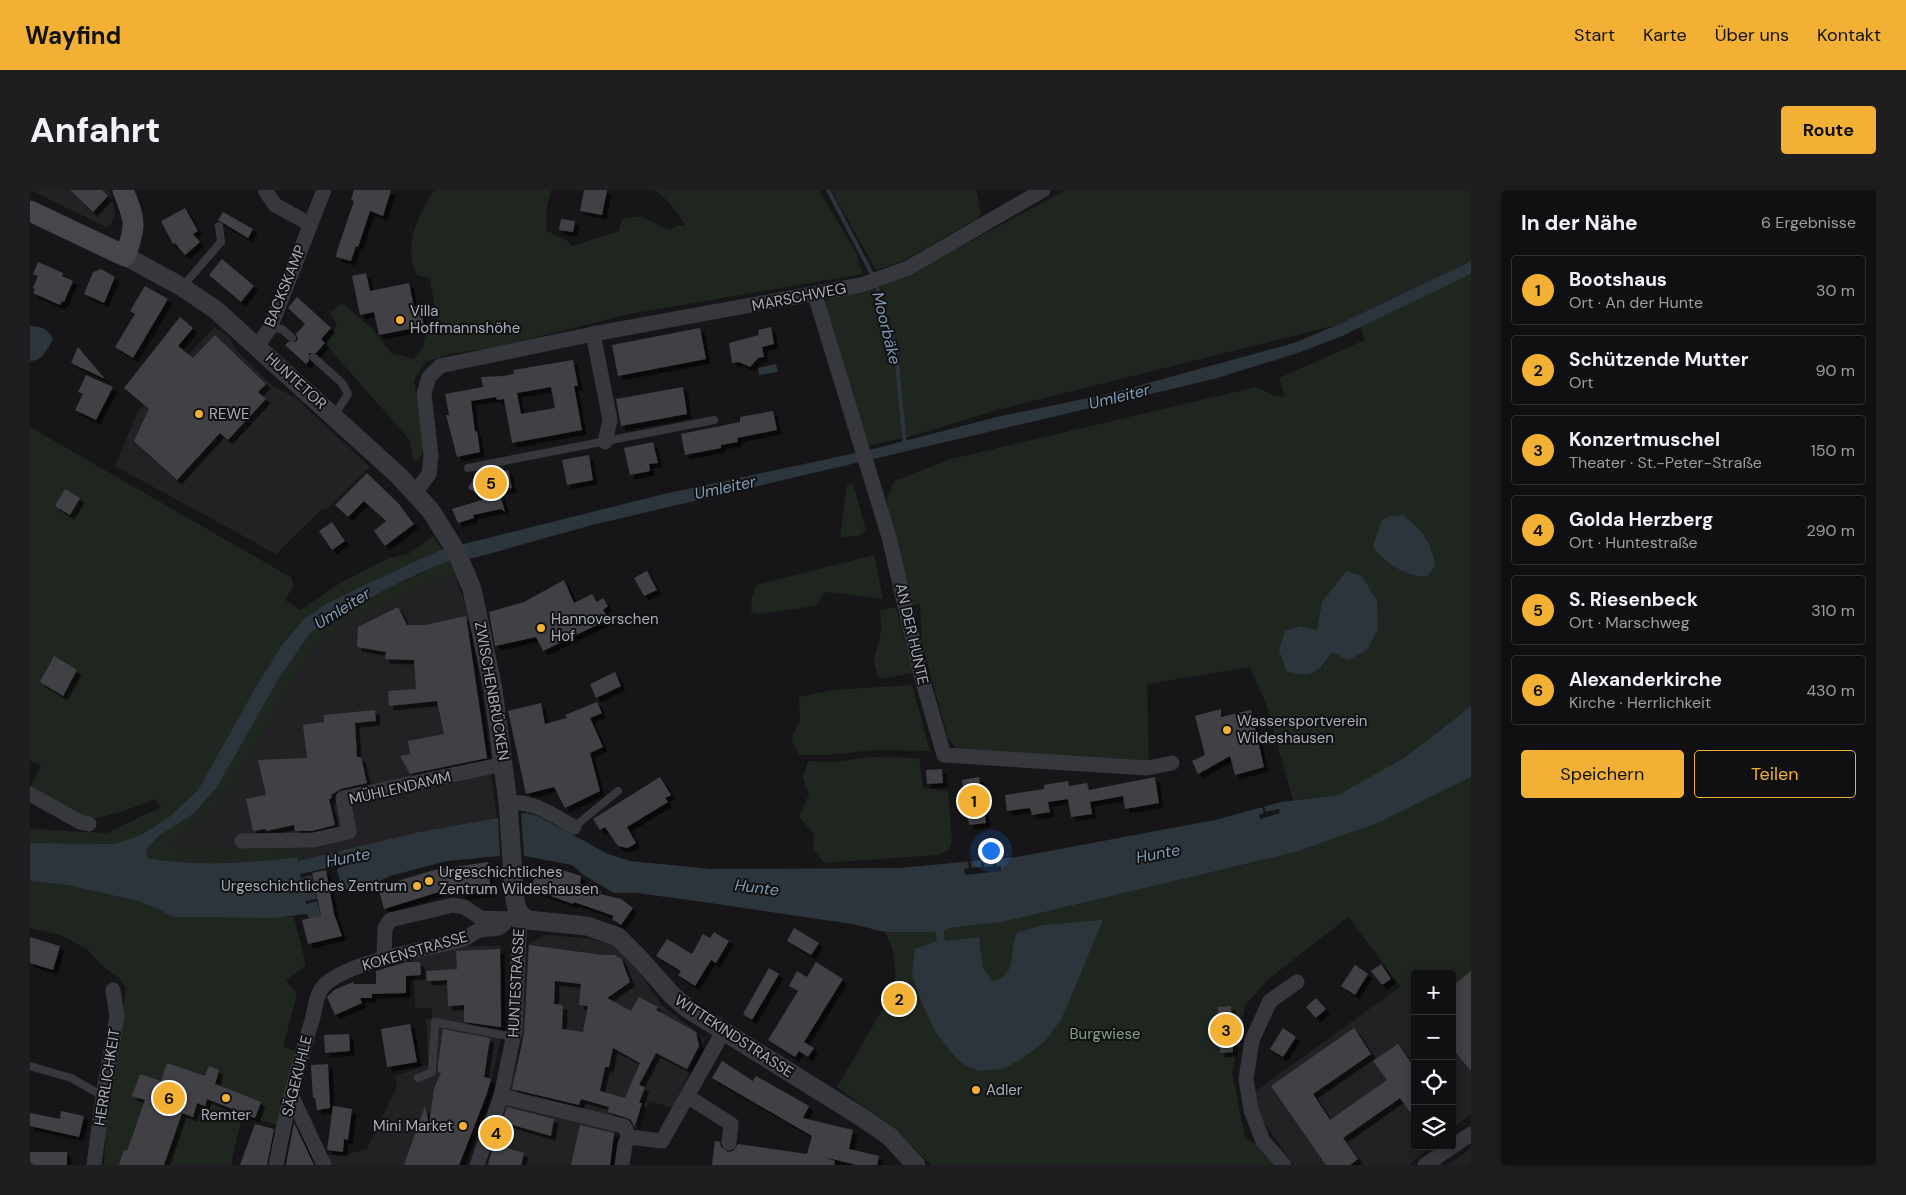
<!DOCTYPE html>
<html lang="de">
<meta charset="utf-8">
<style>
:root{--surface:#101012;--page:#1e1e20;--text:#f1f3f6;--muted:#9c9d9f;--line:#303032;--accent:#f2b134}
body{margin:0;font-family:"DM Sans",sans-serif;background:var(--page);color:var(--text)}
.controls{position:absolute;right:15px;bottom:15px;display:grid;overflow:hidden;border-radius:5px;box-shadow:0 2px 12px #0003}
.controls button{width:45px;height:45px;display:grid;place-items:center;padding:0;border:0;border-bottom:1px solid var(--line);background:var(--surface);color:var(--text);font:25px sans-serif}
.you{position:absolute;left:960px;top:660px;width:18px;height:18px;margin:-12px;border:4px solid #fff;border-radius:50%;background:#1a73e8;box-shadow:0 0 0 8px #1a73e833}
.badge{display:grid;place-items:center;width:32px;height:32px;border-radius:50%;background:var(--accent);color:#111;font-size:16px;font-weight:700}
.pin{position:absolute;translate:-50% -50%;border:2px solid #fff;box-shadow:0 1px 5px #0006}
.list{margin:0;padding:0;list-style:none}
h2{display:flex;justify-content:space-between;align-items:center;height:65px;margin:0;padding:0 20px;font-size:21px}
h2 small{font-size:16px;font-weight:400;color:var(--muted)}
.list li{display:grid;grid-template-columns:32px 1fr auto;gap:15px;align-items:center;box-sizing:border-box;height:70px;margin:0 10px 10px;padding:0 10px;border:1px solid var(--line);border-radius:5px}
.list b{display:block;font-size:19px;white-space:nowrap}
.list p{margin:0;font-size:16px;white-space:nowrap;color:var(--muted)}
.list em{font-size:16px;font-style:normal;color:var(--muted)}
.actions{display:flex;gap:10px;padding:15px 20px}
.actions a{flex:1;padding:11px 0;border:1px solid var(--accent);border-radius:5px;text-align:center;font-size:18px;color:var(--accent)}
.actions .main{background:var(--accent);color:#111}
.icon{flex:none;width:28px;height:28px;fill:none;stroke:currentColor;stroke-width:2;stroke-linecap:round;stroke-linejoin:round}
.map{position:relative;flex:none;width:1441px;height:975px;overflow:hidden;border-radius:5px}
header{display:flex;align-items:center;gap:30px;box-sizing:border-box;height:70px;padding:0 25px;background:var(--accent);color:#111}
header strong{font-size:24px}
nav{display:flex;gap:28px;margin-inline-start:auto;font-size:18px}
.intro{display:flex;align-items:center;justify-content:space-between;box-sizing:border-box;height:120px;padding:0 30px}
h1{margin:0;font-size:35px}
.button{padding:12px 22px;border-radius:5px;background:var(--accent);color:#111;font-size:18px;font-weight:700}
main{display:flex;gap:30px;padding:0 30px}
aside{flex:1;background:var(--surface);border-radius:5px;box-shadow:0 2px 12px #0003}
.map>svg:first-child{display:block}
</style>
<header>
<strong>Wayfind</strong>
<nav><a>Start</a><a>Karte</a><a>Über uns</a><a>Kontakt</a></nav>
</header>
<div class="intro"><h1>Anfahrt</h1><a class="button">Route</a></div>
<main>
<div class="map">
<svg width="1441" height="975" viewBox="0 0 1441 975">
<defs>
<filter id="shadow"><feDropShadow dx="4.5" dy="4.5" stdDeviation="0" flood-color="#0009"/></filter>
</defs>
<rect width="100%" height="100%" fill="#161618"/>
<g fill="#222225">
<polygon points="0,0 80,0 85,25 81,34 76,37"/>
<polygon points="184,137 199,147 207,161 242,195 266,208 340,277 297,319 291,320 246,364 85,276 108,221"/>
<polygon points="425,383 438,424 467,628 389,642 268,671 191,660 141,659 138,656 183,620 205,591 271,478 289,453 302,442 353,413"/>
<polygon points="1441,619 1441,924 1422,939 1422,784 1385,784 1385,956 1401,956 1379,975 1264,975 1226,921 1223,903 1370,797"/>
<polygon points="516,745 556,748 582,755 602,773 632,815 675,849 643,918 619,911 610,939 599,937 585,941 580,975 457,975 491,860 498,754"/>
<polygon points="437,756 471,756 473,837 459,901 430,975 297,975 295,964 309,966 337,959 367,897 365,886 398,875 396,828 402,829 402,818 385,818 383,769"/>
<polygon points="1441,958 1441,975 1417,975"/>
</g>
<g fill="#1e261f" fill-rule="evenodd">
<path d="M404,0H521L517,17L516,40C525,47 535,46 542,56L589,41L590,35L594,28C623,24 618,34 641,40L648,35L656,36L640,13L625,0H789L826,62L833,84L594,125L468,157L420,164L396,172L384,190L393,256L392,265L388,270L383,269L379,249L296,155L307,134L300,123L312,113L343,139L361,163L384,169L392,159L395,147L408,135L400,89L387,85C372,56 388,26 404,0Z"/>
<polygon points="801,0 946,0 951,23 948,28 873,71 846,80"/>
<polygon points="1036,0 1441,0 1441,71 1307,135 967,220 876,248 867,162 850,95 920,62"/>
<path d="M1441,84V516L1377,566L1308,605L1263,610L1236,514L1220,477L1117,494L1119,573L929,561L918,548L892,454L890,414L878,415L858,326L857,308L864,291L921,269L1226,197L1243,205L1255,207L1249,188L1335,150L1330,137ZM1316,381L1331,385L1302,462L1292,478L1270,436L1287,440L1292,412Z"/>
<polygon points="845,98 865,163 873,248 837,256 795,113 802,106"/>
<polygon points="0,237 262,388 263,397 255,410 271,420 310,393 359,368 378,364 403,346 412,359 332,396 294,415 274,429 252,455 228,493 168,600 139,627 111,645 84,654 0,653 0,639 77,643 131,617 125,609 94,621 60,630 0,597 11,576 0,570"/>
<polygon points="823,294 836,340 829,346 810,347 817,295"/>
<polygon points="844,365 853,409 796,402 785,416 728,424 721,422 722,407 726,395"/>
<path d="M419,371L425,383L353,413L302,442L289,453L271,478L205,591L183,620L138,656L141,659L266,660L267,667C219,673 166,677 118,668L116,660L128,647L145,636L281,442L353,401Z"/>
<path d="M866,417L883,483L850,489C838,467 849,461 851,440C852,433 850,426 850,420Z"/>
<polygon points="882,495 900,561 845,560 798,565 769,565 761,549 770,531 769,507 802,500"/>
<polygon points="842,567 889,568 893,598 918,601 922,651 919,660 908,665 794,673 783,659 784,644 769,627 779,604 773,588 778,571 802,572"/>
<path d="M1441,587V781L1422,796V784H1385V816L1318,727L1235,792L1215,816L1202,883L1215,948L1235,959L1249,975H901L864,938L807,897L863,801C868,781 865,760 855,742H906L920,738L972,732L1266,662L1348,633Z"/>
<polygon points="0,691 37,695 112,712 144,727 264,727 276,775 256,790 267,805 253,857 265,861 247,935 221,928 211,931 201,975 74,975 75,949 96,799 90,789 70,774 57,759 31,745 0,738"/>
</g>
<g fill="#2c353c">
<path d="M1441,71V84L1312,146L1268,163L1184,189L562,335L444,368L419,371L388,384L353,401L281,442L249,488L187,597L164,623L128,647L116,660L118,668C166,677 219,673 267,667L268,671L389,642L495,623L508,626L578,664L600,671L682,679L869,678L987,667L1185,630L1251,612L1308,605L1377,566L1441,516V587L1348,633L1266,662L972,732L920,738L914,741L915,751L949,747L952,776L962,791C991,784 976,761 988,742L1014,735L1073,730L1031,830L1016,850L990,870L972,879L950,881L935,875L926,868L906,843L892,814L882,784L885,759L907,751L905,742H855L822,734L673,712L607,703H584L555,686L542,675L495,666H470L417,671L360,686L324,704L322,701L319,703L312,693L314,690L310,691L307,679L311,677V675L270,684L271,688L281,685L284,696L273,699V701L284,699L287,709L276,711V714L287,711L291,726L279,729L277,724L243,728L144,727L112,712L37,695L0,691V653L84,654L111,645L139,627L168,600L228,493L252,455L274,429L294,415L332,396L410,360L634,304L835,261L971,226L1078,204L1264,153L1307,135Z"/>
<path d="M0,136C12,136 18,139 23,149C17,159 13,171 0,171Z"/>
<polygon points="746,174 748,182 729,185 728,178"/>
<path d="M1373,325C1392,341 1401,350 1405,376L1398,386C1381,389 1351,372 1343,356L1352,330L1361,326Z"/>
<path d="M1316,381L1331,385L1347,411L1348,439L1337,460L1318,470L1302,462C1288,484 1282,488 1257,482L1249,460L1255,441L1270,436L1287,440L1292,412Z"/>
</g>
<g fill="#161618">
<polygon points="1232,617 1234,617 1236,622 1249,619 1250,623 1230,629 1229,625 1234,623"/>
<polygon points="491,623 494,667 470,666 468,627"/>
<polygon points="962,669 966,669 967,676 971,676 971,681 935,685 934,679 939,678 938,671 940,671 942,678 951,677 951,670 953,670 954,677 963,676"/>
</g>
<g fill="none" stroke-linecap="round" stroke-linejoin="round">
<g stroke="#2c353c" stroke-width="4">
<polyline points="798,0 843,86"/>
<polyline points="846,93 866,163 875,255"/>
</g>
</g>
<g fill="#404145" fill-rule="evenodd" filter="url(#shadow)">
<polygon points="40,0 72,0 78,6 63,22"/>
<polygon points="324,0 361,0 353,26 340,21 328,57 326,56 321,71 306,67 307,61 324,11 321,10"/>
<polygon points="554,0 577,0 572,25 550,21"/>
<polygon points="155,18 168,41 163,44 170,52 155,65 145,53 143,54 131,31"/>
<polygon points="193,22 223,39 218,48 188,30"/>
<polygon points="531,29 545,31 543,42 529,40"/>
<polygon points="192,69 224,96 211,112 179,85"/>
<polygon points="8,72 33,83 32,86 43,91 34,112 32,111 30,115 3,103 5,99 3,98 8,86 3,84"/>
<polygon points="71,79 85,87 74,113 54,104 63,82"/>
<polygon points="336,83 340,101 379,93 384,117 390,115 394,136 349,145 344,122 330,125 322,86"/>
<polygon points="115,96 138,109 103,168 85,157 105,124 100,121"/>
<polygon points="267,107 301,138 291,149 295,153 286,163 279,163 279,171 276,174 255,155 258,152 266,152 268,149 266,144 275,134 258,118"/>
<polygon points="150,127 163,138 148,156 163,168 185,145 236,194 228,202 236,209 208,239 198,250 190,243 147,290 104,251 119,219 94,198"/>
<polygon points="741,137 744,154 732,157 734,167 728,168 720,177 709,172 702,173 699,153 729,145 728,140"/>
<polygon points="670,138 676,169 588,186 582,155"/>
<polygon points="48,157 75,189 41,173"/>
<path d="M543,170L548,196H544L552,240L482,253L474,209L467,210L466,207L441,211L445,242L447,241L450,262L427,267L416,225H419L415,204L453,197L451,187L473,186L484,184L483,180ZM521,197L525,218L491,224L487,203Z"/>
<polygon points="56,185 83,197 66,230 45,220 53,204 48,202"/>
<polygon points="653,197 657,224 591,236 586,209"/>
<polygon points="743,221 747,240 707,248 708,252 691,255 691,258 655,265 651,244 710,232 710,227"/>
<polygon points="623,252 628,273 619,274 620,281 600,285 594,258"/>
<polygon points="559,265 563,290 537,295 532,270"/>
<polygon points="478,280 482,298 469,300 475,322 471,319 443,325 444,328 428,333 422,319 455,309 438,298 445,286"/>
<polygon points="337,283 369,314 384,334 355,356 344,341 356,331 334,311 318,327 305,315"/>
<polygon points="35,299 50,308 40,325 25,316"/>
<polygon points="302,332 315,351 302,360 289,341"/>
<polygon points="617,381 627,400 614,406 604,388"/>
<polygon points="534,390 544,413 562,404 567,412 573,408 578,416 573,420 579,429 513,461 506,447 465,456 459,422 494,412"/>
<polygon points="368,417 377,435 395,435 436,426 457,568 380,584 370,566 380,564 378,551 414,544 407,511 359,516 358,501 386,499 384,470 355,469 356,462 327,457 328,437"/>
<polygon points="24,466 47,480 33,506 10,492"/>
<polygon points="585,482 591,496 566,508 560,494"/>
<polygon points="567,512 572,523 560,528 573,557 560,563 570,601 535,618 524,597 496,604 478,521 511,513 515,534 537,528 535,525"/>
<polygon points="1191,519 1191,527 1221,520 1234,577 1205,585 1200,566 1168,584 1162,571 1175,565 1165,526"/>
<polygon points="345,520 346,531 325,533 327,567 331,567 337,593 311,599 301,605 302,608 299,609 305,635 282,641 265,641 264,635 236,641 236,639 223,641 216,609 236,605 228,570 277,568 273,535 294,532 294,525"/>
<polygon points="912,579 913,593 897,594 896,580"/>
<polygon points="630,587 641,605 635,608 638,612 597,637 606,653 598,658 588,656 575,637 570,640 563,629"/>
<polygon points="949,587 956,633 939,635 932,590"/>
<polygon points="1125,587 1129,613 1095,619 1093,606 1060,612 1062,624 1041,627 1038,609 1018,612 1020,622 1002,625 1000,618 977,621 975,605 1014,599 1014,595 1038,591 1039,596 1057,593 1059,600"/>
<polygon points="458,672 461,702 431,705 431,699 409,702 354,719 348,697 404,680"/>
<polygon points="523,677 551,686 550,694 571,701 570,704 591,709 603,718 591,735 582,729 584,726 544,712 543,714 501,699 507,680 519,684"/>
<polygon points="296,680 304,724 312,746 278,754 272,730 291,726 282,683"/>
<polygon points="764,738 789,753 781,765 757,751"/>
<polygon points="684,742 699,751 686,773 681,770 665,796 648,785 651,781 626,766 637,749 662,764 673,744 680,748"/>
<polygon points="0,747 30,756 23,780 0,773"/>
<path d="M499,755L572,765H587L586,767L591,768L600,792L577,808L601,821L609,807L628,817L626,820L666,842L669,856L657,879L626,863L609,895L615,897L609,913H612L605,936L600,929L578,922L579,917L551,909L549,915L482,899L494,844ZM525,791L551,794L549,815L558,816L553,842L532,839L533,815L524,814ZM583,858L610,873L595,908L570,901L575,877H579Z"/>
<polygon points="470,759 471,837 434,832 434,815 418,816 417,790 397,791 396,781 427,779 426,761"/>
<polygon points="376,772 390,772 391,785 376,786 376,803 342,804 342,808 330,808 332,813 305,825 297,807 304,800 323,792 324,794 346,794 346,781"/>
<polygon points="786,772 813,789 774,852 784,858 778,867 769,861 765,867 738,850 768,801 759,796 767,781 777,787"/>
<polygon points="1351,774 1361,789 1352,795 1341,781"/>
<polygon points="1325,775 1338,784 1325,805 1311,796"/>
<polygon points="739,778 749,784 722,830 713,824"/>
<polygon points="1441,781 1441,881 1422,858 1422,796"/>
<polygon points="1286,808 1296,819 1286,828 1276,817"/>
<polygon points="1201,816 1203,862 1190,863 1188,817"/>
<polygon points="380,834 387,872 357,877 351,839"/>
<polygon points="1253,838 1266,847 1253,867 1240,859"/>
<polygon points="1324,838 1341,864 1283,904 1300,930 1357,890 1343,871 1368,854 1385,878 1385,929 1370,908 1313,948 1328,969 1320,975 1296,975 1241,896"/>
<polygon points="413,839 460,848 454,887 461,889 456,906 429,975 374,975 395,916 399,936 404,898 411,883 408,882 408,874"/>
<polygon points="319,844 320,861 295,863 294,845"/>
<polygon points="692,871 723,891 726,886 779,916 773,928 823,940 819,959 849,966 847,975 827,975 794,967 805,971 804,975 682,975 685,951 690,952 691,957 698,962 703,961 708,954 777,964 782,946 682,888"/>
<polygon points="137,873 175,886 179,876 189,880 185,894 231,912 225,928 177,909 175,916 167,913 163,927 152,923 134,975 89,975 94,960 97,961 115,910 102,906 110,884 131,891"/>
<polygon points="298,874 300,918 287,920 285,908 283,908 281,875"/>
<polygon points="303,916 322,919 318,950 314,949 313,962 297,960"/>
<polygon points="477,917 524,929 521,946 472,932"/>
<polygon points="31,921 54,926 49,947 0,936 0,923 30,929"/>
<polygon points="264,933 284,975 256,975"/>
<polygon points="225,934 244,939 237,975 210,975"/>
<polygon points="550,935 584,943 580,975 541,975"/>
<polygon points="464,954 494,963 491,975 458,975"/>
<rect x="0" y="962" width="37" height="13"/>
</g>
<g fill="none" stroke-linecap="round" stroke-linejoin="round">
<g stroke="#37383d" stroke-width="8">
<polyline points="152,97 191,52 189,36"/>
<polyline points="240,138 252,139 262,148"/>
<polyline points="283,167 312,193 318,204 304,226"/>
<polyline points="438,278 684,230"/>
<polyline points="544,637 588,601"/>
<polyline points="0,876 41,888 73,906"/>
<polyline points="388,888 402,882 405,832 483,847"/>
</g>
<g stroke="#37383d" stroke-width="15">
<polyline points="235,0 245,15 280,34"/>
<polyline points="785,105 859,347 892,489 914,565 1117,578 1142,573"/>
<polyline points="563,144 580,230 575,252"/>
<polyline points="227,156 240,138 294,0"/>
<polyline points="385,303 399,284 401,265 394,204 399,187 410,176 563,144 831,95 878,78 1013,0"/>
<polyline points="0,604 50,632 59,634"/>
<path d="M478,613C503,610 523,625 544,637"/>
<polyline points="212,651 283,650 319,642 313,608 474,574"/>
<polyline points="354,768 355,738 360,730 423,715 434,717 451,728 477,729 490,725 485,839 471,906 447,975"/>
<polyline points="261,905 294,975"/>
<polyline points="471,906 594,936 599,947"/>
<polyline points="657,906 701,934 699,953"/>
<polyline points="599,947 632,951 693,842"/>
<polyline points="64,975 73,906 87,826 83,800"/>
<path d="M246,975C255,925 268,876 283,827C285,819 286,805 292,798C312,772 399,759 431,750C438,748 444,741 451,740C464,737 469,743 477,729"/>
<polyline points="592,975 595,954 599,947"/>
<polyline points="1254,975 1233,951 1221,920 1216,889 1222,850 1240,811 1267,792"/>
<polyline points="1395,975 1441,944"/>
</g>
<path stroke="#37383d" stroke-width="19" d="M95,66L152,97L186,120L369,286L401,321L426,361L442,399L463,499L478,613L484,698C485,712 485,723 498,730L557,736L588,747L609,768L643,806L658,819L833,928L859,946L886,975"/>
<path stroke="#45474d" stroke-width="21" d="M0,21L95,66C107,36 105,30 93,0"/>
</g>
<g fill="#f2b134" stroke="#111113" stroke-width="2">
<circle cx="370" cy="130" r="5"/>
<circle cx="169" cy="224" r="5"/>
<circle cx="511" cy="438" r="5"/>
<circle cx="1197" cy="540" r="5"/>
<circle cx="399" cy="691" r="5"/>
<circle cx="387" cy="696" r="5"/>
<circle cx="946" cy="900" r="5"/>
<circle cx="196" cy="908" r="5"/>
<circle cx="433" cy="936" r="5"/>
</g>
<g text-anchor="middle" stroke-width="4" stroke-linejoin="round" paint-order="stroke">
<g font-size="15" fill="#a8adb8" stroke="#111113">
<text transform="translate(255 96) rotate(-68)" y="5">BACKSKAMP</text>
<text transform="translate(769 107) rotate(-11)" y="5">MARSCHWEG</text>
<text transform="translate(266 191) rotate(42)" y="5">HUNTETOR</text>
<text transform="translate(882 444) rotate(77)" y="5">AN DER HUNTE</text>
<text transform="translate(462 501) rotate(80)" y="5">ZWISCHENBRÜCKEN</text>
<text transform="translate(370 598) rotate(-13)" y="5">MÜHLENDAMM</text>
<text transform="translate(385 761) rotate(-16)" y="5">KOKENSTRASSE</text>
<text transform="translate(486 793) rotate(-87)" y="5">HUNTESTRASSE</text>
<text transform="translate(704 846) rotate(33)" y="5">WITTEKINDSTRASSE</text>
<text transform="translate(267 886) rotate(-76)" y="5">SÄGEKUHLE</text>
<text transform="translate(77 887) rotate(-81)" y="5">HERRLICHKEIT</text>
</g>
<g font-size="15" fill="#a8adb8" stroke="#111113" text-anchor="start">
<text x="380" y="126">Villa<tspan x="380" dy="17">Hoffmannshöhe</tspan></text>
<text x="179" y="229">REWE</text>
<text x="521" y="434">Hannoverschen<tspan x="521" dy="17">Hof</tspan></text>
<text x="1207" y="536">Wassersportverein<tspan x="1207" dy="17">Wildeshausen</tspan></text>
<text x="409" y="687">Urgeschichtliches<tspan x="409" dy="17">Zentrum Wildeshausen</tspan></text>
<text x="377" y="701" text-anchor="end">Urgeschichtliches Zentrum</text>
<text x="956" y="905">Adler</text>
<text x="196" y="930" text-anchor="middle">Remter</text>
<text x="423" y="941" text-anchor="end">Mini Market</text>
</g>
<g font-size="15" fill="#7fa381" stroke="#111113">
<text x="1075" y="849">Burgwiese</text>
</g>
<g font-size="16" font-style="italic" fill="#7f9bb3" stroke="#111113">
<text transform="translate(857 138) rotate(76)" y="6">Moorbäke</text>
<text transform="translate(1089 206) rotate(-14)" y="6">Umleiter</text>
<text transform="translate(695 297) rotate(-12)" y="6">Umleiter</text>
<text transform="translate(312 418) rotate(-32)" y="6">Umleiter</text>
<text transform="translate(1128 663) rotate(-11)" y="6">Hunte</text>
<text transform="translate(318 667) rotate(-11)" y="6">Hunte</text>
<text transform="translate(727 697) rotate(7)" y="6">Hunte</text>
</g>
</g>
</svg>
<div class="controls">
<button>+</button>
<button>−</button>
<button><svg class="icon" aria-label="locate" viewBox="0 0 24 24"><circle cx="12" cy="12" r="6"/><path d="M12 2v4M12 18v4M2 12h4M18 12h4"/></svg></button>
<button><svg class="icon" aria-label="layers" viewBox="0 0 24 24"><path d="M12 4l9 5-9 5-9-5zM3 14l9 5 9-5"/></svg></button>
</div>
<div class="you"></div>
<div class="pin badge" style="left:944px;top:611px">1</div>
<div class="pin badge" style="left:869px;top:809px">2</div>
<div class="pin badge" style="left:1196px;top:840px">3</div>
<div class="pin badge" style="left:466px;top:943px">4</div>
<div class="pin badge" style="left:461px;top:293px">5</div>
<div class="pin badge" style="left:139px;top:908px">6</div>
</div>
<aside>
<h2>In der Nähe<small>6 Ergebnisse</small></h2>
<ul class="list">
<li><span class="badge">1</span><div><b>Bootshaus</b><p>Ort · An der Hunte</p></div><em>30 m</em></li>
<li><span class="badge">2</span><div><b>Schützende Mutter</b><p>Ort</p></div><em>90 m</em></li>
<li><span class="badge">3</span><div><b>Konzertmuschel</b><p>Theater · St.-Peter-Straße</p></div><em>150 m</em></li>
<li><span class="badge">4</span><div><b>Golda Herzberg</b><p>Ort · Huntestraße</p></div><em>290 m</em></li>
<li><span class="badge">5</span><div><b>S. Riesenbeck</b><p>Ort · Marschweg</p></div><em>310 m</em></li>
<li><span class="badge">6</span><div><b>Alexanderkirche</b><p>Kirche · Herrlichkeit</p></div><em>430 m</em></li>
</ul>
<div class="actions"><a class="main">Speichern</a><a>Teilen</a></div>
</aside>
</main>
